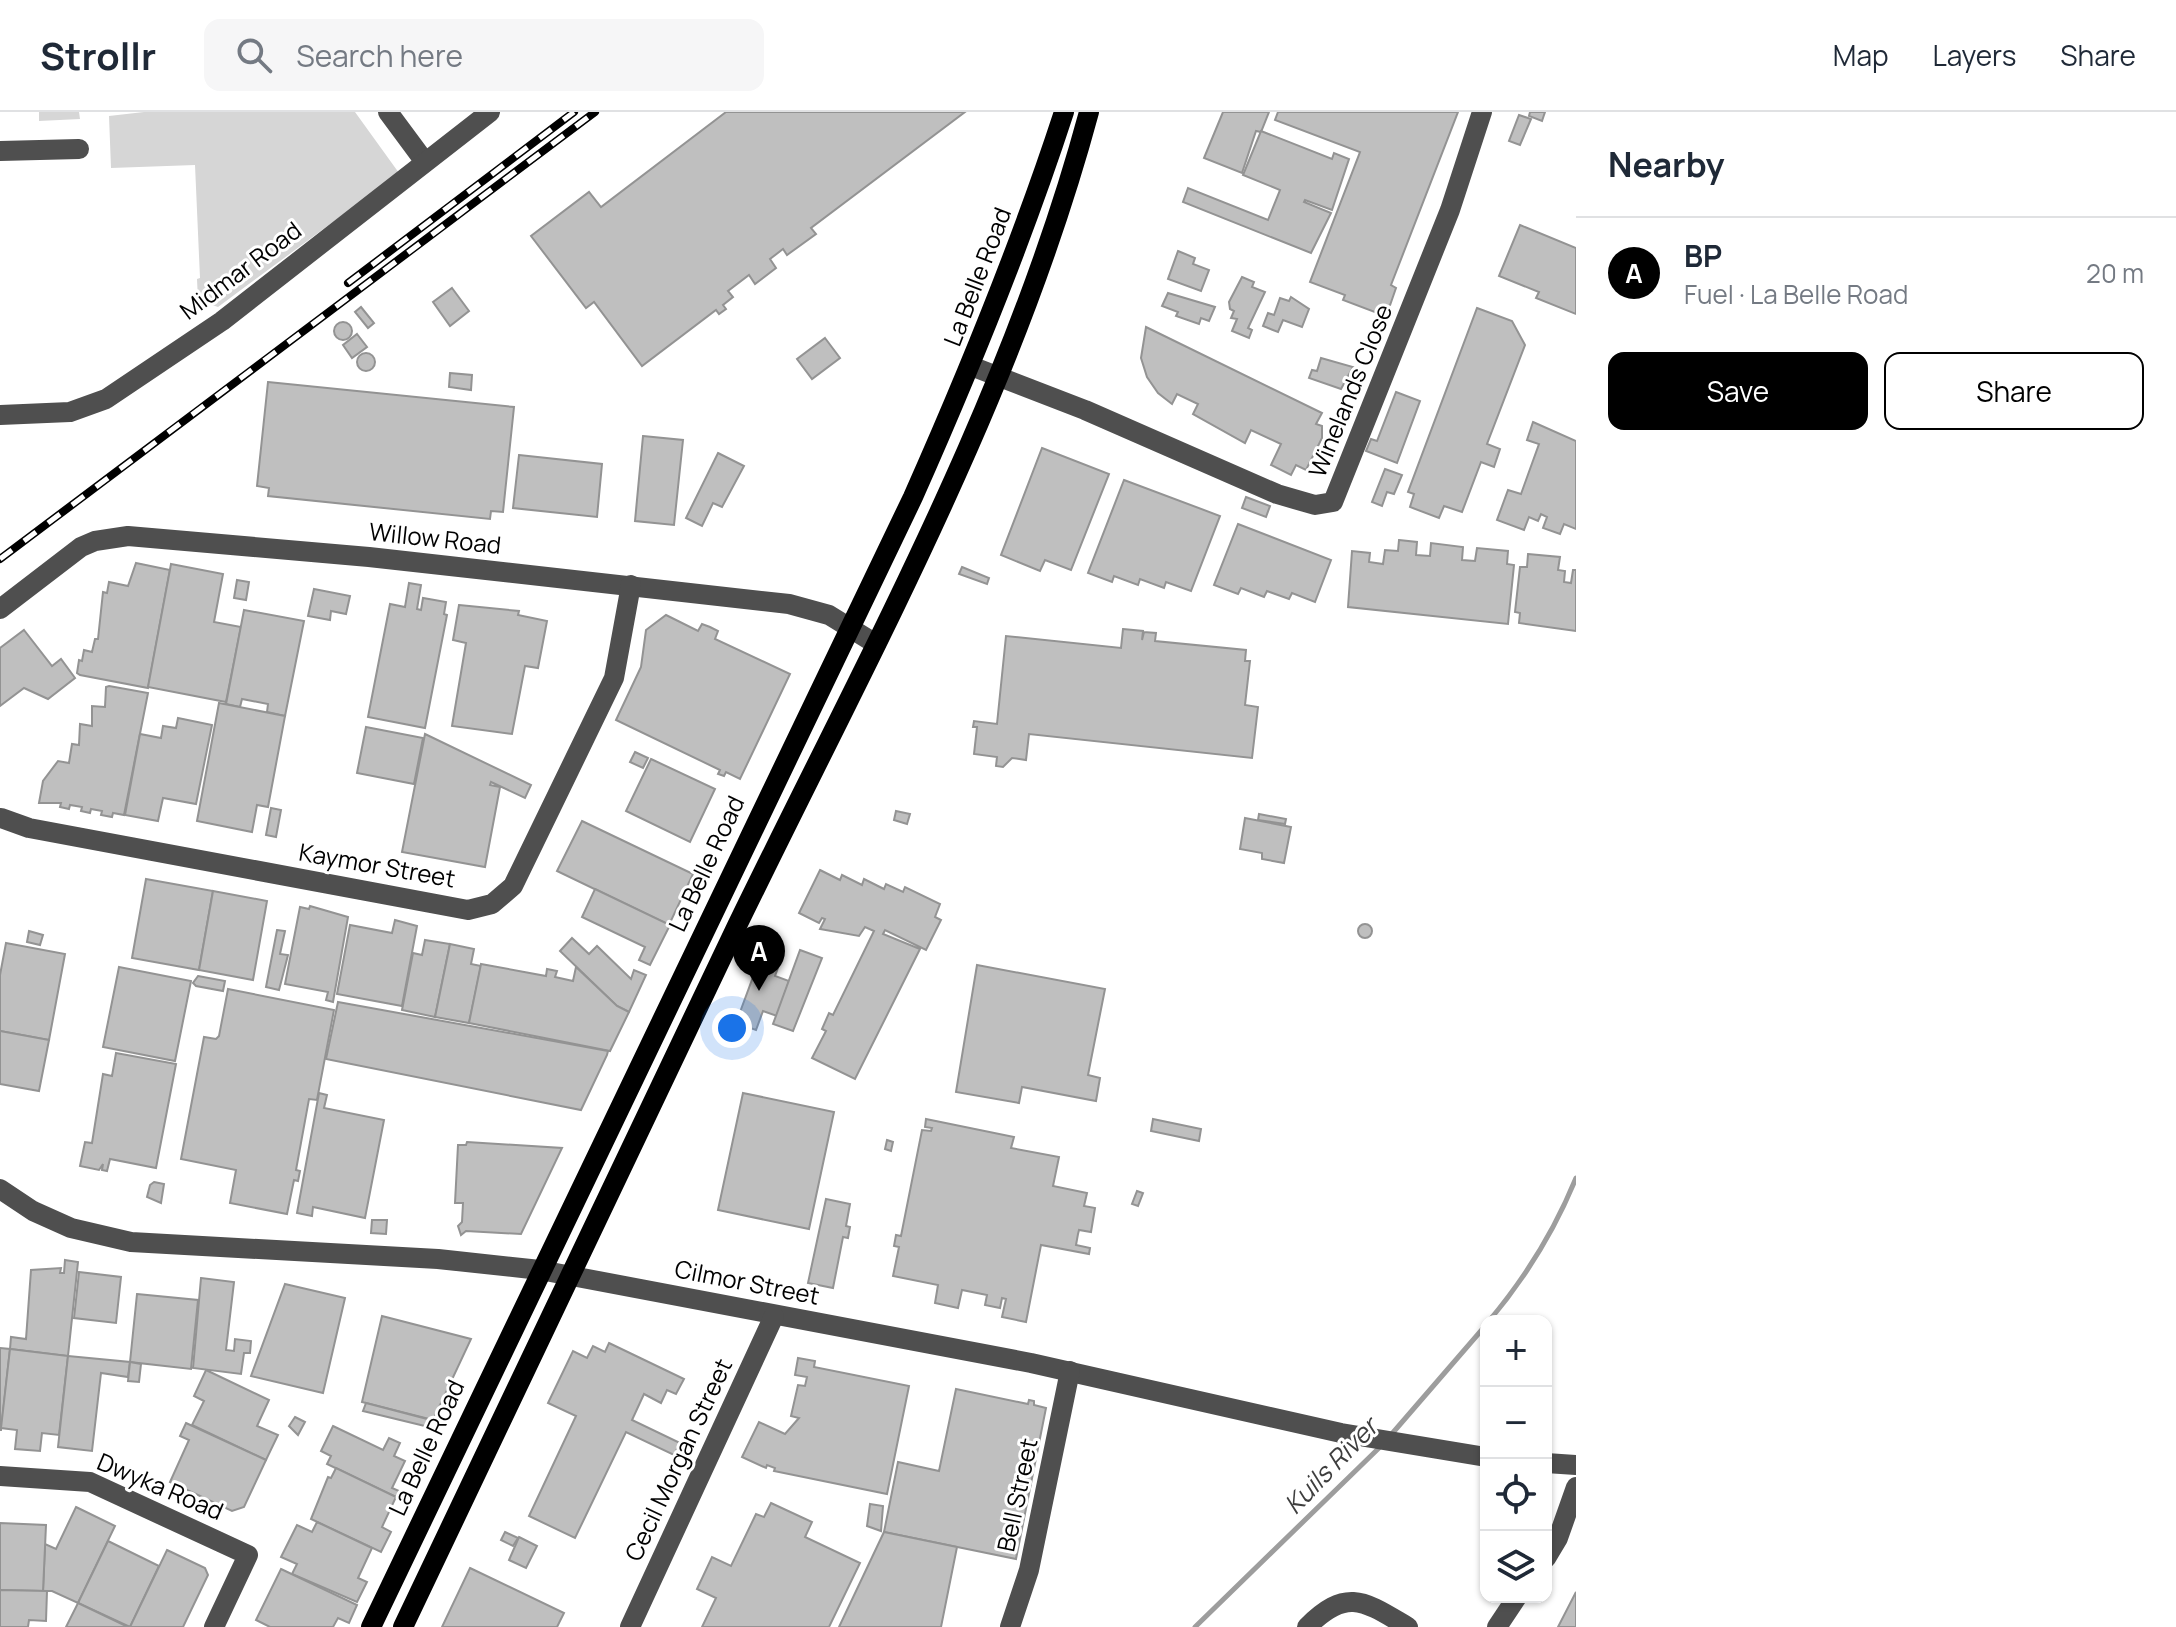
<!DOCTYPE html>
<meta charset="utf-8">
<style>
:root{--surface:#fff;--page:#f6f6f7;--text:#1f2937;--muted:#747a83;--line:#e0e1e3;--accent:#000}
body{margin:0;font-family:Manrope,sans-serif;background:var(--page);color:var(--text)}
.controls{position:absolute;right:24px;bottom:24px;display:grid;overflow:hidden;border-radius:16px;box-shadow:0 2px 6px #0004}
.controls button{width:72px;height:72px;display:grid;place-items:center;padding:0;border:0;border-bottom:2px solid var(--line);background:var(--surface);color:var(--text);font:40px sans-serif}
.you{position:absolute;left:732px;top:916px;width:28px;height:28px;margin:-20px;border:6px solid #fff;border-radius:50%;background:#1a73e8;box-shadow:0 0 0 12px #1a73e833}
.badge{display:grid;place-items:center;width:52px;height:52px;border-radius:50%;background:var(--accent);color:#fff;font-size:26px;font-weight:700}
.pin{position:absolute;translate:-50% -66px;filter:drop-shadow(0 2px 4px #0008)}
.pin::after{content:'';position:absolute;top:42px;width:28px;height:24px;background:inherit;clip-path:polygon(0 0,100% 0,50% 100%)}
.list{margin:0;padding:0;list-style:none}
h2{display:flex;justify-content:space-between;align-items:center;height:104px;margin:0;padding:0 32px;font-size:34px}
h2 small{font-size:26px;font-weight:400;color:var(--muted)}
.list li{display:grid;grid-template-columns:52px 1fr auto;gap:24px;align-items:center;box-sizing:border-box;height:112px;padding:0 32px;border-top:2px solid var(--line)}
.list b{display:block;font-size:30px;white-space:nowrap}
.list p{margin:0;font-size:26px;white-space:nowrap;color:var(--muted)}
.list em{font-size:26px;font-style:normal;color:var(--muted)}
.actions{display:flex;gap:16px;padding:24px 32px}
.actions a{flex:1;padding:18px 0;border:2px solid var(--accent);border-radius:16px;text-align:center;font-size:28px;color:var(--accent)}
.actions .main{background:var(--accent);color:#fff}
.icon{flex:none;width:44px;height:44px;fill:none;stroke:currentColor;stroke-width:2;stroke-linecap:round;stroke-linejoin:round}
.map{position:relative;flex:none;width:1576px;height:1515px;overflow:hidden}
header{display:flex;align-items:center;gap:48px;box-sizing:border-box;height:112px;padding:0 40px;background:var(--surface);border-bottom:2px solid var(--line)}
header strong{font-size:38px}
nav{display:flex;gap:44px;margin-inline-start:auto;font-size:28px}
.search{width:560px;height:72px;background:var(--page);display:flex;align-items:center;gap:20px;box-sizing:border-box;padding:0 28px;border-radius:16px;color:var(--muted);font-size:30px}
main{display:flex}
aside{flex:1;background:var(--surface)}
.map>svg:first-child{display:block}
</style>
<header>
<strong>Strollr</strong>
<div class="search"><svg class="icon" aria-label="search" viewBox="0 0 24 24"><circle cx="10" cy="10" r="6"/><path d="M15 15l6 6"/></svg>Search here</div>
<nav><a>Map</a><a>Layers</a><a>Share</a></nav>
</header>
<main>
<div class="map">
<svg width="1576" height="1515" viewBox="0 0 1576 1515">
<rect width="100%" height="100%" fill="#fff"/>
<g fill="#d6d6d6">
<polygon points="39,0 79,0 80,7 39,9"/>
<polygon points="144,0 355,0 399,61 218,195 198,188 197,167 200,166 195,53 111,56 109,4"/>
</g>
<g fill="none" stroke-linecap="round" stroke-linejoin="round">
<g stroke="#9d9d9d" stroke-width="5">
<path d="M1489,1209C1526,1165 1554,1120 1576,1066"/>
<polyline points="1390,1324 1486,1213"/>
<polyline points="1195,1515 1380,1335"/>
</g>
</g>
<g fill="#bfbfbf" stroke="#939393" stroke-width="2">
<polygon points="726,0 965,0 811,116 816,122 787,143 783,137 770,147 776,156 755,172 749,163 728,179 733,185 723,193 726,197 719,202 716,198 642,254 594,190 586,196 531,124 589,80 601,95"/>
<polygon points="1223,0 1269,0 1261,20 1256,19 1242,61 1204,46"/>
<polygon points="1278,0 1458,0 1391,173 1396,176 1388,199 1382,197 1380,202 1343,188 1345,183 1310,170 1360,40 1275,8"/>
<polygon points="1530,0 1545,0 1542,9 1529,4"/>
<polygon points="1519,3 1531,7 1520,33 1509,29"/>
<polygon points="1261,19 1332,47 1334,41 1349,47 1332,98 1305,88 1304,90 1331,101 1311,141 1183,90 1188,76 1268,108 1280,78 1243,63"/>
<polygon points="1520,113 1576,136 1576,202 1536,186 1539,180 1499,164"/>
<polygon points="1178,139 1195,146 1193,152 1209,158 1201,179 1168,167"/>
<polygon points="1242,165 1254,170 1252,175 1265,180 1248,216 1252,218 1249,226 1232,219 1237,207 1231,206 1234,199 1230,197 1229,190"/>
<polygon points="452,176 469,199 450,214 433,190"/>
<polygon points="1168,181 1215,195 1209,209 1201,206 1199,212 1176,204 1178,200 1162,194"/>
<polygon points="1291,185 1309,197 1302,215 1283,208 1278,220 1263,214 1268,201 1274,203 1280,186 1289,189"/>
<polygon points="361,195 374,211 368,216 355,200"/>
<polygon points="1477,196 1512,209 1525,233 1487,332 1500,337 1494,355 1481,350 1462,400 1444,394 1439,406 1410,395 1414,382 1408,380"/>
<circle cx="343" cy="219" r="9"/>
<polygon points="1146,215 1322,301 1316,312 1322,314 1322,326 1306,358 1296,353 1291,363 1271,353 1281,332 1251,318 1245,331 1193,302 1198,292 1177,282 1172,292 1158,281 1147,265 1141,246"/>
<polygon points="357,222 367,235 352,246 343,233"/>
<polygon points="825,226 840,246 812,267 797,247"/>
<circle cx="366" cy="250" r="9"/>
<polygon points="1321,246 1353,255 1341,277 1309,266 1312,258 1317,259"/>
<polygon points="450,261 472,263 471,278 449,275"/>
<polygon points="268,270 514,295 503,400 491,399 490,407 268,384 269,376 257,374"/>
<polygon points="1396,280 1420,289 1397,351 1366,339 1371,327 1377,329"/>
<polygon points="1533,310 1576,329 1576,417 1564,412 1560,422 1543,416 1547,405 1541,402 1538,409 1529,405 1524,418 1497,408 1508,378 1521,382 1539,332 1527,328"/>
<polygon points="643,324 683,328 674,413 635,409"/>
<polygon points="1042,336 1109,362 1071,458 1045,448 1040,459 1001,443"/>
<polygon points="718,341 744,354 722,395 713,391 702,414 686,406"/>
<polygon points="519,343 602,352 597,405 513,396"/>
<polygon points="1385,357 1402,363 1394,382 1387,380 1382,394 1372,390"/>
<polygon points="1124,368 1220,404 1191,479 1166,470 1164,476 1140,467 1138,473 1114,464 1112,470 1088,461"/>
<polygon points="1246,385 1270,394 1266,405 1242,396"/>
<polygon points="1238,412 1331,448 1315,490 1292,481 1289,487 1267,479 1264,485 1241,476 1238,482 1214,473"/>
<polygon points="1399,428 1417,430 1416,443 1430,444 1431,431 1463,435 1462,448 1475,449 1477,436 1508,439 1507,452 1514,453 1508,512 1348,495 1352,439 1370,441 1369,450 1383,452 1385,438 1398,439"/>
<polygon points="1528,442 1560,445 1558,458 1565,459 1564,470 1571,471 1573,458 1576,458 1576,519 1519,511 1520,501 1515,500 1520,455 1527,455"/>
<polygon points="136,451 170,458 148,576 80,563 77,561 79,548 82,549 84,538 92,540 95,527 98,527 103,480 107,481 109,470 128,474"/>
<polygon points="171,452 223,462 214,510 241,515 226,590 148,575"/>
<polygon points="962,455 989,466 987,472 959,462"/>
<polygon points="237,468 249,470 246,488 234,486"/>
<polygon points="409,471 421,473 417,497 421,498 423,486 446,490 444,502 447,503 425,616 368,605 390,492 405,495"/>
<polygon points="314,477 350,484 346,502 331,499 330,508 308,504"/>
<polygon points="459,493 519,499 518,503 547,509 538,556 525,554 512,622 452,614 466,531 453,528"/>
<polygon points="244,498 304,509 285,604 267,600 268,592 242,587 240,595 226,592"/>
<polygon points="666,503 698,519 702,512 710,515 718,519 715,527 790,562 740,667 726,660 724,664 718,662 720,658 616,608 641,555 646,518"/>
<polygon points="1123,517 1143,519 1142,528 1144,520 1156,521 1155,529 1246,538 1245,549 1250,549 1245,593 1258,595 1252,646 1029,622 1026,648 1012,646 1003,655 996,654 997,645 974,642 977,615 973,615 974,609 997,612 1006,524 1121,536"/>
<polygon points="24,518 52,554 61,547 75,566 48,587 24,576 0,594 0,536"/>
<polygon points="109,574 148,581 124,703 113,701 112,705 101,703 102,699 91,697 90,701 81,699 82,695 70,693 69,697 60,695 61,691 39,691 43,669 58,649 69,651 72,632 79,633 80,612 92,614 92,594 105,595 106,575"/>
<polygon points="219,591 285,604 268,695 257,693 252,720 197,709"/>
<polygon points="178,606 212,613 196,692 163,686 158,709 125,703 140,622 161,626 163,614 176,616"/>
<polygon points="366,615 423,626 414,672 357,661"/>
<polygon points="425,622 531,673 525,686 491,670 490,673 500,675 485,755 402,740"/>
<polygon points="635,640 648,646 643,656 630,650"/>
<polygon points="651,647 715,677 690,730 626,699"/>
<polygon points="271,696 281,698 276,725 266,723"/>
<polygon points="896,699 910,702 907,712 894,708"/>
<polygon points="1259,702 1286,707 1285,712 1258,708"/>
<polygon points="1245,706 1291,715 1284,751 1262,747 1262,741 1240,737"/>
<polygon points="582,709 693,762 669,813 557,759"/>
<polygon points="820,758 840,768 842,763 862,773 864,767 884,777 886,772 903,780 905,775 940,792 935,805 941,808 926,838 885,818 883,822 920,837 855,967 812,946 826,919 822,917 829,901 833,903 874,819 865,815 859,824 820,817 825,807 822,806 819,811 799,801"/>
<polygon points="146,767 213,779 199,858 132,846"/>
<polygon points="595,777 670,813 650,853 639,848 645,835 582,805"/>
<polygon points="213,779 267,789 253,868 199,858"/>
<polygon points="310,794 348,805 333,890 326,888 328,880 285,872 300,795 309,797"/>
<polygon points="395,808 417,814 402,894 337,882 350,813 392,821"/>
<circle cx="1365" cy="819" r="7"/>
<polygon points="277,818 285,819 280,842 288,843 279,878 266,875"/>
<polygon points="29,819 43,823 40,833 27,830"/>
<polygon points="572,826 589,842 597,834 631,867 634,858 646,863 629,900 617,894 560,839"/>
<polygon points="425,828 450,832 435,905 402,898 413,841 422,843"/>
<polygon points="6,831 65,842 49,928 0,919 0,863"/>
<polygon points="450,832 474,837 471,852 481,854 469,911 435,905"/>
<polygon points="763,838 782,845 775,864 789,869 777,904 763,899 756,918 736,911"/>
<polygon points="800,838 822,846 793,919 773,912"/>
<polygon points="481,852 546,864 547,857 557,859 555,865 573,869 576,855 617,894 629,900 610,939 469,911"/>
<polygon points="977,853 1105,877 1088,963 1100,966 1096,989 1022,975 1019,991 956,980"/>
<polygon points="119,855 191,869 175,949 103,935"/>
<polygon points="198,864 225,869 223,879 196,874 193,871"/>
<polygon points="228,877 334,898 317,988 309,987 296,1058 300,1059 298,1069 294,1068 287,1102 230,1091 236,1058 181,1047 204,925 216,927 219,924"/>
<polygon points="338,890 608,939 607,943 581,998 326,947"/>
<polygon points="0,919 49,928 39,979 0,972"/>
<polygon points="116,941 176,952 156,1056 110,1047 107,1059 102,1058 103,1052 99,1058 80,1054 85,1030 92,1031 103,962 112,964"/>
<polygon points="319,981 327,983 324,996 384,1008 365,1106 313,1095 312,1104 297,1101"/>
<polygon points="743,981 834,1000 809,1117 718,1098"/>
<polygon points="926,1007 1014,1025 1011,1036 1059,1045 1053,1074 1087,1081 1084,1094 1095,1096 1091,1120 1079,1118 1078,1122 1076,1133 1090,1136 1089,1142 1041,1133 1026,1210 1002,1205 1006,1187 1002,1186 1000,1196 985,1193 987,1183 962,1178 958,1196 935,1191 938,1173 893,1164 899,1135 894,1134 896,1123 901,1124 922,1018 931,1019 932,1016 925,1015"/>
<polygon points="1153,1007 1201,1017 1199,1029 1151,1019"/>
<polygon points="887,1028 893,1030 891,1039 885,1037"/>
<polygon points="467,1030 562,1036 521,1122 466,1119 461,1123 458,1114 462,1110 463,1091 455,1091 458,1033 466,1033"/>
<polygon points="154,1070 164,1072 161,1091 147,1085 150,1073"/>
<polygon points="1137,1079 1143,1081 1138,1094 1132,1092"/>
<polygon points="826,1087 850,1092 846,1114 850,1115 848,1126 843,1125 833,1176 808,1171"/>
<polygon points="372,1108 387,1108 386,1122 371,1121"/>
<polygon points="65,1148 78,1150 68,1244 10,1237 11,1225 26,1227 31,1158 61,1156 60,1161 64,1161"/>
<polygon points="79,1160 121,1165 116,1211 74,1206"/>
<polygon points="201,1166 234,1170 226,1238 234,1239 235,1227 251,1229 250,1241 244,1241 241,1262 193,1256"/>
<polygon points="285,1172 345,1186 323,1281 251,1264"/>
<polygon points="137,1182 198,1188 191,1257 130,1250"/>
<polygon points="382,1204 471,1227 433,1308 362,1290"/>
<polygon points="609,1231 684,1267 676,1282 667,1278 661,1291 644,1282 632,1308 680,1331 674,1343 626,1320 575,1426 529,1404 576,1304 548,1291 573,1239 587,1246 593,1234 605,1240"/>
<polygon points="0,1236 10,1237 1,1318 0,1318"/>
<polygon points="10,1237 68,1244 59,1323 42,1321 40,1339 15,1337 17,1318 1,1316"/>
<polygon points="68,1244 130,1250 128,1265 101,1261 92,1339 58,1335"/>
<polygon points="798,1246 815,1249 814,1255 909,1274 887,1382 774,1359 775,1356 767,1353 766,1356 742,1345 759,1310 785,1322 799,1306 791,1304 798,1273 805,1274 807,1265 795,1263"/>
<polygon points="130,1250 141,1252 139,1270 128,1269"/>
<polygon points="206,1258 269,1288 257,1314 278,1323 266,1348 192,1313 204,1289 194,1284"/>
<polygon points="956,1277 1028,1292 1029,1288 1034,1289 1034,1293 1046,1296 1016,1447 884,1420 898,1350 939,1359"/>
<polygon points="366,1291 431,1308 429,1315 363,1299"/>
<polygon points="295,1305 305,1310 298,1323 289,1314"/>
<polygon points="186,1311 266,1348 244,1395 232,1399 170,1370 189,1328 180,1324"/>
<polygon points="333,1314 383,1338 389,1326 400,1331 394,1344 405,1349 392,1376 399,1379 396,1385 327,1352 331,1344 321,1339"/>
<polygon points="336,1356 396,1385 382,1415 391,1420 381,1440 311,1407 328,1365 331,1366"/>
<polygon points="771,1391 812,1410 805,1425 860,1451 829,1515 702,1515 716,1486 697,1477 712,1445 731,1454 756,1402 764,1405"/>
<polygon points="870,1392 883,1394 881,1419 867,1414"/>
<polygon points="76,1395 115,1414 78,1491 52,1479 43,1479 45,1432 56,1437"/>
<polygon points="317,1410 372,1436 358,1466 367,1470 357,1490 292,1462 297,1452 281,1445 297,1413 312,1420"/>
<polygon points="0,1411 46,1413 43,1479 0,1478"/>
<polygon points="505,1420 518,1426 513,1434 501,1428"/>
<polygon points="884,1420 957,1435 941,1515 839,1515"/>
<polygon points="519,1425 537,1434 526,1456 509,1448"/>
<polygon points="108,1429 159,1454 130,1515 78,1491"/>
<polygon points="167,1438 205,1456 208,1463 183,1515 130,1515"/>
<polygon points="470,1456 564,1501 557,1515 442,1515"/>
<polygon points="281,1457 357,1493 349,1511 338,1506 333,1515 270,1515 256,1508"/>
<polygon points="0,1478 47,1479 46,1509 29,1508 28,1515 0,1515"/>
<polygon points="1576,1480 1576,1515 1558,1515"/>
<polygon points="78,1491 128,1515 66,1515"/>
</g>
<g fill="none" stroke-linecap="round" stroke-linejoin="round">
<g stroke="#4f4f4f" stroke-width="20">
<polyline points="388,0 425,50"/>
<polyline points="0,39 79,37"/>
<polyline points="971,254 1085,298 1277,382 1315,393 1333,390 1450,98 1482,0"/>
<polyline points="0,303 70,300 106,287 222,209 490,0"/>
<polyline points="0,497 81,435 95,429 128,424 369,445 789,492 829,503 876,532"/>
<polyline points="1,706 29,716 468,798 492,792 513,774 614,566 631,473"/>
<polyline points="0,1077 33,1099 71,1116 131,1130 438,1147 540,1158 1031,1251 1341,1321 1486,1345"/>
<polyline points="1546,1351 1576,1353"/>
<polyline points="0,1364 90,1370 248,1443 214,1515"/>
<polyline points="1546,1446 1558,1426 1576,1375"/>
<polyline points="630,1515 774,1204"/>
<polyline points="1010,1515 1029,1458 1070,1259"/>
<path d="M1307,1515C1347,1475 1364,1489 1408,1515"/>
<polyline points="1497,1515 1517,1485"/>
</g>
<g stroke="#000" stroke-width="20">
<path d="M371,1515L913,385C969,259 1021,132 1064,0"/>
<path d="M403,1515C514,1284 623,1051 734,820C864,551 1011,290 1089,0"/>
</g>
<defs>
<g id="rail">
<polyline points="348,171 574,0"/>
<polyline points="0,447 595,0"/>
</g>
</defs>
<use href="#rail" stroke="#000" stroke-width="8"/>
<use href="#rail" stroke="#fff" stroke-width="5" stroke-dasharray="15" stroke-linecap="butt"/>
</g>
<g text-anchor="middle" stroke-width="6" stroke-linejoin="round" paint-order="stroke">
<g font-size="24" fill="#000" stroke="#fff">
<text transform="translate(241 159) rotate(-37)" y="8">Midmar Road</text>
<text transform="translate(978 165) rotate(-69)" y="8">La Belle Road</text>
<text transform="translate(1351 279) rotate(-68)" y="8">Winelands Close</text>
<text transform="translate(435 427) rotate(6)" y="8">Willow Road</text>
<text transform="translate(707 752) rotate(-65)" y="8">La Belle Road</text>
<text transform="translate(377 754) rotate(10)" y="8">Kaymor Street</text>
<text transform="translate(747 1171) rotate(11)" y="8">Cilmor Street</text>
<text transform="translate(427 1336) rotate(-65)" y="8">La Belle Road</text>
<text transform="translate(679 1348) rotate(-65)" y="8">Cecil Morgan Street</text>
<text transform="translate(160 1375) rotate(23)" y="8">Dwyka Road</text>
<text transform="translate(1018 1383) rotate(-78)" y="8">Bell Street</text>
</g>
<g font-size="26" font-style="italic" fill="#3e3e3e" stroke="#fff">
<text transform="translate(1331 1354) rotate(-46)" y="9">Kuils River</text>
</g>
</g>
</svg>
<div class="controls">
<button>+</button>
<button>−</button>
<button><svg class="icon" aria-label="locate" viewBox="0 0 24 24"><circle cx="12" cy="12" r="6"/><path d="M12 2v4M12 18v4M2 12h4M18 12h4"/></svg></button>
<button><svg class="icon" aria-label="layers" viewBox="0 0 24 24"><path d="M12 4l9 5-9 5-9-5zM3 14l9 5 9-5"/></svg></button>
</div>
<div class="you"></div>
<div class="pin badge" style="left:759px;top:879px">A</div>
</div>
<aside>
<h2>Nearby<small></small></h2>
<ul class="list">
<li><span class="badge">A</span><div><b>BP</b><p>Fuel · La Belle Road</p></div><em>20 m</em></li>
</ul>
<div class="actions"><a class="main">Save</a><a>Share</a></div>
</aside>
</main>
